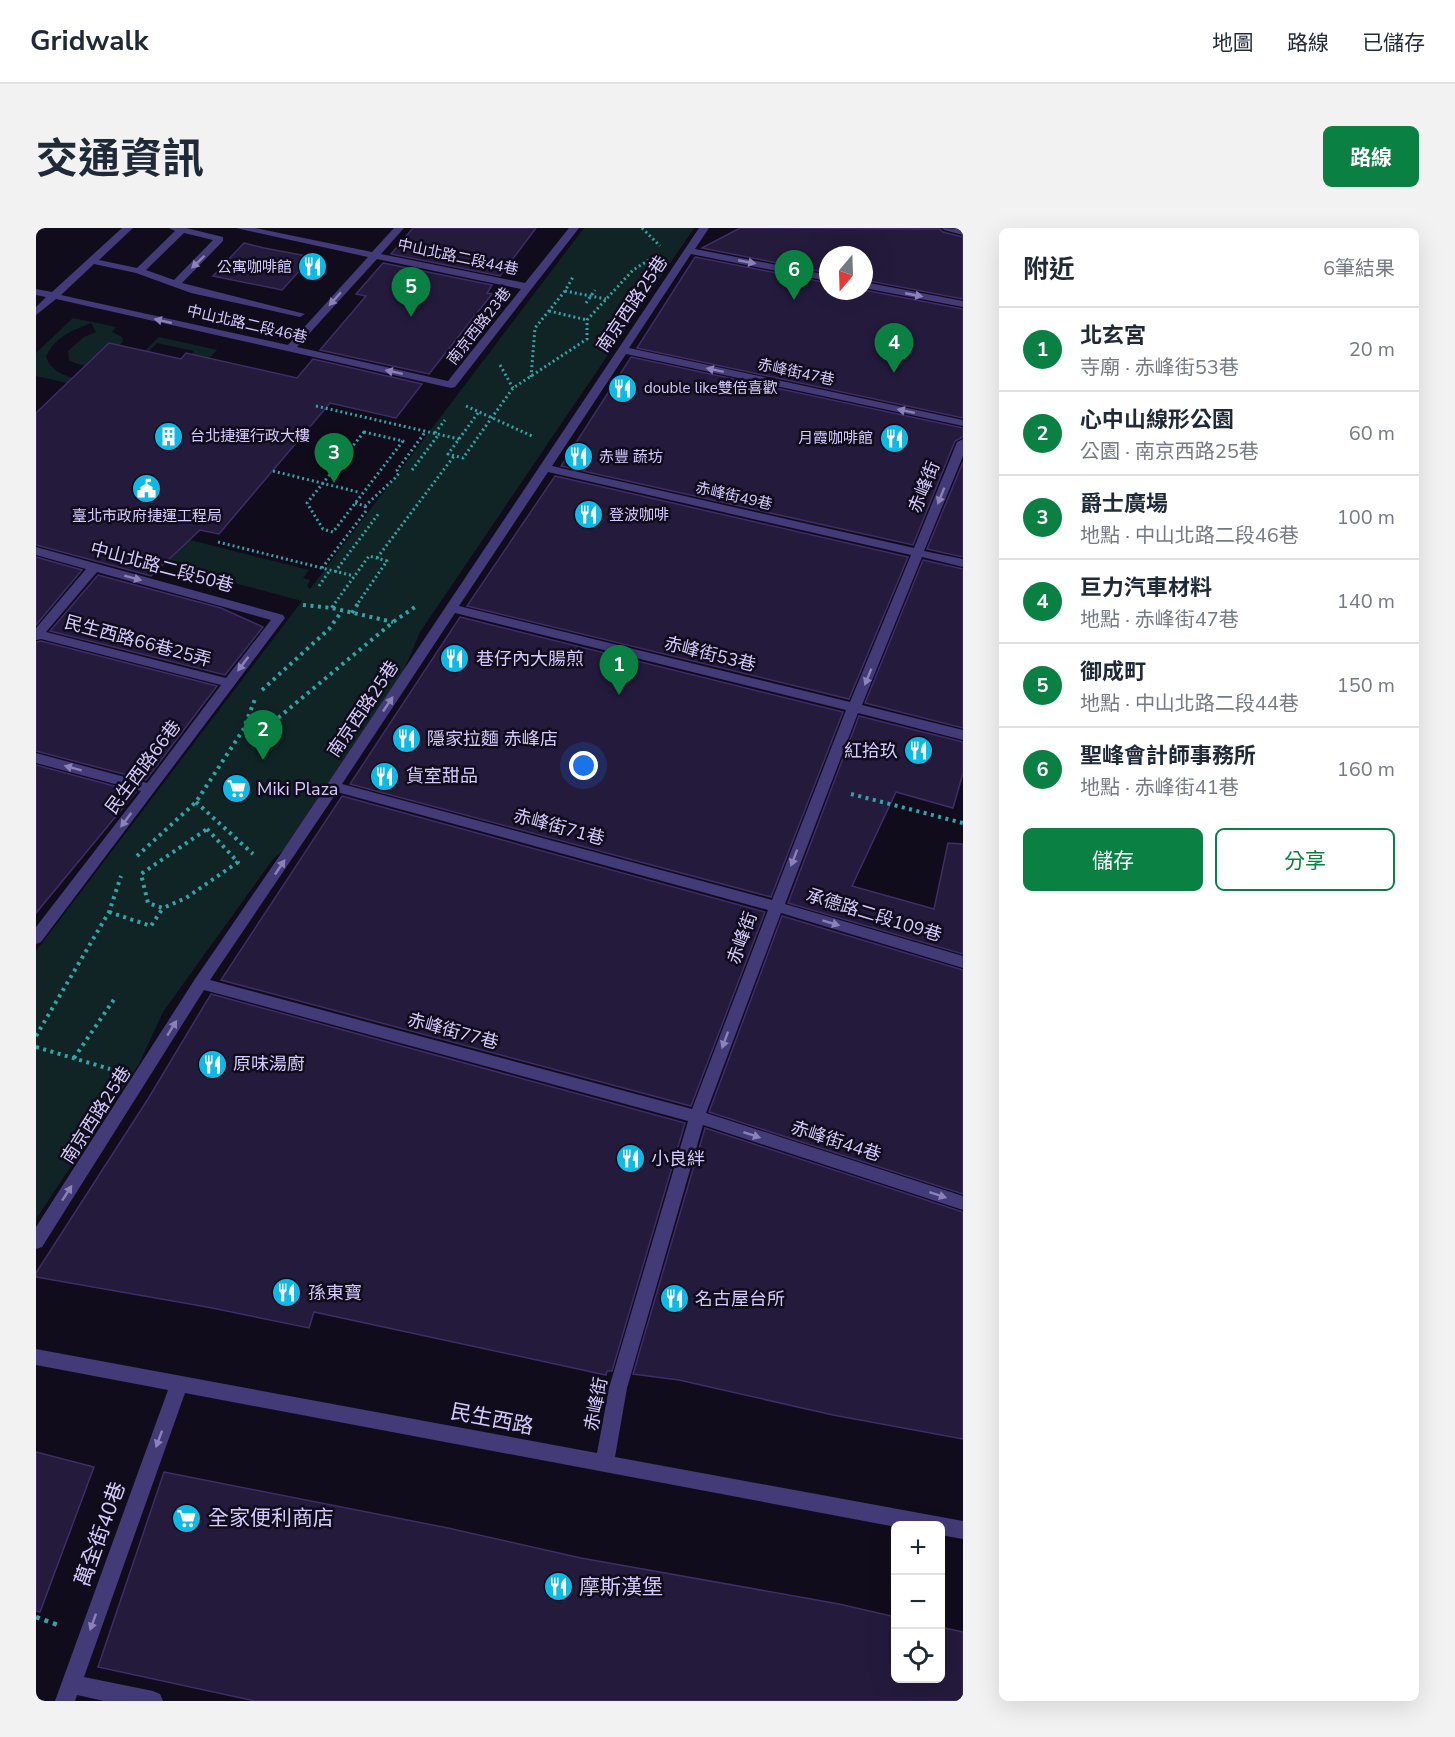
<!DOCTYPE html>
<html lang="zh-TW">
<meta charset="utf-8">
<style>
:root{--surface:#fff;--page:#f2f2f3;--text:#1f2937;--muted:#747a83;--line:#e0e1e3;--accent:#0b8043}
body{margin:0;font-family:"Nunito Sans","Noto Sans TC",sans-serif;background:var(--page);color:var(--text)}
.controls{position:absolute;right:18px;bottom:18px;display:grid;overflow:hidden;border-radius:9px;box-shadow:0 6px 24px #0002}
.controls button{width:54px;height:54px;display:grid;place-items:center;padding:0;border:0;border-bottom:2px solid var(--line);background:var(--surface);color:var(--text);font:30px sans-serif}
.compass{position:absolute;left:783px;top:18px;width:54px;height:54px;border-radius:50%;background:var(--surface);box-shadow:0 6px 24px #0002;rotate:199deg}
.you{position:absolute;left:548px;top:538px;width:21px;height:21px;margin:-15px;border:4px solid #fff;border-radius:50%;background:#1a73e8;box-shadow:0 0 0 9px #1a73e833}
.badge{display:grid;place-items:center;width:39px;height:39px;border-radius:50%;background:var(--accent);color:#fff;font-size:20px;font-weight:700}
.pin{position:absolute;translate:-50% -50px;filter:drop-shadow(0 2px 3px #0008)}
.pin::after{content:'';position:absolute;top:32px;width:21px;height:18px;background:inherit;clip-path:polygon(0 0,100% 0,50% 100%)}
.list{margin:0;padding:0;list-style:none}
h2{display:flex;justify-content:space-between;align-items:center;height:78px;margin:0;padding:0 24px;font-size:26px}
h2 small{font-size:20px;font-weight:400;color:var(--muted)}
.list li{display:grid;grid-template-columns:39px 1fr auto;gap:18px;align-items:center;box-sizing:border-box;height:84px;padding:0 24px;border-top:2px solid var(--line)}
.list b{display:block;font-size:22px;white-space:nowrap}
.list p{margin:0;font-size:20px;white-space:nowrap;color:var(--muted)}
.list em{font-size:20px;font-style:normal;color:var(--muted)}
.actions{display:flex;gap:12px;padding:18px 24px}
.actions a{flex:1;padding:14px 0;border:2px solid var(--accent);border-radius:9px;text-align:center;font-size:21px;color:var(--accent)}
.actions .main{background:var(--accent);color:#fff}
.icon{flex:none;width:33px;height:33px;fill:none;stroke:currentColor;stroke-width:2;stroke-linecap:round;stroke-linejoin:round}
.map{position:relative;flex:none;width:927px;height:1473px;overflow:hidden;border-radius:9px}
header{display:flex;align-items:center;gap:36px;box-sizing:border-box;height:84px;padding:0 30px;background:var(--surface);border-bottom:2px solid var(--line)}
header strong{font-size:28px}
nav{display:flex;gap:33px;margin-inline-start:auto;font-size:21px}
.intro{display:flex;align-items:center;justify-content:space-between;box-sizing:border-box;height:144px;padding:0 36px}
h1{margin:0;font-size:42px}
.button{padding:15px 27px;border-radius:9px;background:var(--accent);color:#fff;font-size:21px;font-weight:700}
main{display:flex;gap:36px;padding:0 36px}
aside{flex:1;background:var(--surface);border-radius:9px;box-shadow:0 6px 24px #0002}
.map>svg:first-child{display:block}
</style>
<header>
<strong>Gridwalk</strong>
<nav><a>地圖</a><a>路線</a><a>已儲存</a></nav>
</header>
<div class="intro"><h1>交通資訊</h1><a class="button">路線</a></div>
<main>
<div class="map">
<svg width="927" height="1473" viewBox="0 0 927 1473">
<rect width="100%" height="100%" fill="#110c1c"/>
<g fill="#102425">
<polygon points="548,0 658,0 384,404 367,444 250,620 237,631 127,784 103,836 0,991 0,723 266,373 85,325 154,312 273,342 267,350 274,352 271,358 274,361"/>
<path d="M37,90L80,99L76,104L86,109L87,113C74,132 54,145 33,132L32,123L48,109L60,104L55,95C37,102 18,109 10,129C15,142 24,146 37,150L31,155L0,148V125Z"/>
<polygon points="123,109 181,122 173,130 156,126 158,123 121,115 98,138 94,137"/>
</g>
<g fill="#241a3c" stroke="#3e2d66" stroke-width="1.5">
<polygon points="377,0 500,0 464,48 355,26"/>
<polygon points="704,0 904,1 907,4 927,9 927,71 828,52 828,27 792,27 792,45 666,20"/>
<polygon points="208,15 228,20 276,29 246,62 177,48"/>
<polygon points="659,29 792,55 792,63 828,62 927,81 927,190 601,120"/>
<polygon points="347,35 456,57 451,65 456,66 393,146 284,122 330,68 320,66"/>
<polygon points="73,115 145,131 150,125 261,150 277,131 386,156 360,190 294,175 183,306 164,302 115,348 0,317 0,185"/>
<polygon points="595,129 927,200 927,209 919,213 877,317 525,238"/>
<polygon points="927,234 927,329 891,321"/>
<polygon points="519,248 872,329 813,471 431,378"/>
<polygon points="0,329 46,342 0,397"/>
<polygon points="887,332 927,341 927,500 829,475"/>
<polygon points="62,347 185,380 227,399 189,447 14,403"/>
<polygon points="424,389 807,484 735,669 314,556"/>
<polygon points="5,413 181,458 110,552 0,523 0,414"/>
<polygon points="823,488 927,514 927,545 917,580 860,564 816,658 898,681 912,615 927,616 927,726 752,675"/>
<polygon points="0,537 100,564 0,685"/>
<polygon points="306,568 729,684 655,878 185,752"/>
<polygon points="746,688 927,742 927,966 673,884"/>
<polygon points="175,766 649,895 576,1143 571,1143 570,1147 278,1084 273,1100 171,1079 0,1049 0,1045 112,871"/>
<polygon points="669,900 927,984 927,1211 797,1187 643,1152 597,1146"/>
<polygon points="0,1224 58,1239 4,1384 0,1383"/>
<polygon points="128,1244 412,1300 545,1330 803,1376 860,1389 860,1450 904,1450 904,1399 927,1404 927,1473 219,1473 62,1439"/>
</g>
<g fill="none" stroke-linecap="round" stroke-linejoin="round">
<g stroke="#34a2a7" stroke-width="3" stroke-dasharray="2 3" stroke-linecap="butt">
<polyline points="606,0 624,18"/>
<polyline points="529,63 570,71"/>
<polyline points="550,75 559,62"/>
<polyline points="513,83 551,92"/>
<polyline points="464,137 477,160"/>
<polyline points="495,149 499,100 529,63 537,49"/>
<polyline points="280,178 423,211"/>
<polyline points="430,178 496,208"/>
<polyline points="442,185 412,226 427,230 477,160 551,111 551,92 597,42 613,32"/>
<polygon points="328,204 367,213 297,304 287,301 271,275"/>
<polyline points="399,205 409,192"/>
<polyline points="376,242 403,206"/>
<polyline points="237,243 322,264"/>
<polyline points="319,275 329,278 359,250 363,245 361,242 390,203"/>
<polyline points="182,314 318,348"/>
<polyline points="341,330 418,228"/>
<polyline points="286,340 330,283 329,278"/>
<polyline points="299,344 343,285"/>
<polyline points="283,358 294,342"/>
<polyline points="299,375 333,328 351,333 322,375"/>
</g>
<g stroke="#34a2a7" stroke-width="4" stroke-dasharray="3 4.5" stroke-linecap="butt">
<polyline points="267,377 296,380 357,394"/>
<polyline points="296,380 300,374"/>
<polyline points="316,385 323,374"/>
<polyline points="226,462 293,401 306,383"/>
<polyline points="207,502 242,490 357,394 382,377"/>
<polyline points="815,566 927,595"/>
<polyline points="160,574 217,626"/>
<polygon points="171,601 202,634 150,670 127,680 112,675 105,646"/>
<polyline points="101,628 160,574 207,502 219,471"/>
<polyline points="73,684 115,698 127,680"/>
<polyline points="0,808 73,684 85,648"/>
<polyline points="0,819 74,841"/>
<polyline points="38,830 79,770"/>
</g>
<polyline stroke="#34a2a7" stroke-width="4.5" stroke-dasharray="4 5" stroke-linecap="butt" points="0,1389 22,1397"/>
<g fill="#433a78" fill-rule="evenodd">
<path d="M86,0H97L63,32L101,40L139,3L133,0H150L187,9V13L146,55L269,86L264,89L155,65L100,45L58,36L25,67L252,117L332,29L200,0H219L336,24L358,0H368L345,26L489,55L533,0H543L419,159L415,160L20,71L0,87V79L10,69L0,67V61L16,64ZM148,5L177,12L138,52L110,42ZM341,31L485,61L412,153L261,119Z"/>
<path d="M663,0H673L659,21L792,47V53L655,26L593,120L927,192V198L590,126L516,238L878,320L921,214L927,211V228L888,323L927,331V339L886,329L826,477L927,502V512L822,485L749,676L927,728V740L745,685L670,885L927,968V982L667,897L591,1160L579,1229L927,1293V1311L904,1307V1298L860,1299L149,1165L48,1449L117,1463L124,1466L127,1473H68L41,1467L39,1473H19L132,1162L0,1137V1121L561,1225L573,1160L652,893L168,762L6,1019L0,1021V999L159,751L242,630ZM512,244L875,327L814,474L423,378ZM419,385L810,482L736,672L306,556ZM301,564L732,682L656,881L174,752Z"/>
<polygon points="906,0 927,1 927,7 908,2"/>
<polygon points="828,54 927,73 927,79 828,60"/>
<path d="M0,319L247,387L249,390L5,714L0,716V699L105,563L0,535V525L111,555L185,457L5,411L0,412V400L50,341L0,327ZM61,344L235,392L190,450L10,404Z"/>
</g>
</g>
<defs><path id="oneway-solid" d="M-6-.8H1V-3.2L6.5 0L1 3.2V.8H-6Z" transform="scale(1.5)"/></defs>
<g fill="#8c82ba">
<use href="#oneway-solid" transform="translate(162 34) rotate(136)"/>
<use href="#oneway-solid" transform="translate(711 34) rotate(11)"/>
<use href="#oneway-solid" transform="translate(878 67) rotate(11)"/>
<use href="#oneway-solid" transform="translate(299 71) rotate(132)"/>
<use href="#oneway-solid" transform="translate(127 93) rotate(-167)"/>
<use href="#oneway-solid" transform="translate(679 142) rotate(-168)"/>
<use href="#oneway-solid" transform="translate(358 144) rotate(-168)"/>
<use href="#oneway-solid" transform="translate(870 183) rotate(-168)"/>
<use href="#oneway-solid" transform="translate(905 268) rotate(112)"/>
<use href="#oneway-solid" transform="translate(97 350) rotate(15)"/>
<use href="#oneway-solid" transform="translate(207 436) rotate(127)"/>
<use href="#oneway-solid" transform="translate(832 449) rotate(112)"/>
<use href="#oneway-solid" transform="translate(352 476) rotate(-56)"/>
<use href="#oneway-solid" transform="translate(37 540) rotate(-165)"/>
<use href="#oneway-solid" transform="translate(90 592) rotate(127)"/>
<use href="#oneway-solid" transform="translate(758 630) rotate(111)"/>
<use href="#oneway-solid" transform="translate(244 639) rotate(-56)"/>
<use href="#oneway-solid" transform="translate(795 695) rotate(17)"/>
<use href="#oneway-solid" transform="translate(136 800) rotate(-58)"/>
<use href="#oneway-solid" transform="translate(689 812) rotate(110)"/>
<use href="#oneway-solid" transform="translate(716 907) rotate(18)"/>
<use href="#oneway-solid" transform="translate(31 965) rotate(-57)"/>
<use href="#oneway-solid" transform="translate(902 967) rotate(18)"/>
<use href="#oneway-solid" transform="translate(123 1211) rotate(110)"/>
<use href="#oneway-solid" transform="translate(57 1394) rotate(110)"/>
</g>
<defs>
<symbol id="restaurant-disc" viewBox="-11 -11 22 22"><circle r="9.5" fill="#0ebae5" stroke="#110c1c"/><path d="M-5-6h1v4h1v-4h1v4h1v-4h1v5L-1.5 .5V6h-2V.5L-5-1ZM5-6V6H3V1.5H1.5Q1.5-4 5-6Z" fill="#fff"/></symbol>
<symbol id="building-disc" viewBox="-11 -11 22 22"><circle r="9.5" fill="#0ebae5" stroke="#110c1c"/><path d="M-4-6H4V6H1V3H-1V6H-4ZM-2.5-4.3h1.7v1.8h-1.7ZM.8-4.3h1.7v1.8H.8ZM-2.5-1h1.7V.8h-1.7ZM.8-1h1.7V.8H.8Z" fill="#fff"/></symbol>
<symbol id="civic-disc" viewBox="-11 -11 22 22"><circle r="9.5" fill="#0ebae5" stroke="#110c1c"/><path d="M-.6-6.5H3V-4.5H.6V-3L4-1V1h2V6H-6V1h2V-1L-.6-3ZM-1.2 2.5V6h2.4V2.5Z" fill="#fff"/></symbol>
<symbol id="supermarket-disc" viewBox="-11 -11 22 22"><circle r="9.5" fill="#0ebae5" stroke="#110c1c"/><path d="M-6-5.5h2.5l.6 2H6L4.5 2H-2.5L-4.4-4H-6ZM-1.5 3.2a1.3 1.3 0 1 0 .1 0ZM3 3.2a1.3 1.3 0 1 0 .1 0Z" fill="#fff"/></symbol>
</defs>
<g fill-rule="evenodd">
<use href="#restaurant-disc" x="260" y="22" width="33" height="33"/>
<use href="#restaurant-disc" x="570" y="144" width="33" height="33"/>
<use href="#building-disc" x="116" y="192" width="33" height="33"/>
<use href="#restaurant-disc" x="842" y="194" width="33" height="33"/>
<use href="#restaurant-disc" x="526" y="212" width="33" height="33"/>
<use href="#civic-disc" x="94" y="244" width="33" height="33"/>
<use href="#restaurant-disc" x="536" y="270" width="33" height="33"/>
<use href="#restaurant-disc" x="402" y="414" width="33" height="33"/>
<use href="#restaurant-disc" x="354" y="494" width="33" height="33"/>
<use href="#restaurant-disc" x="866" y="506" width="33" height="33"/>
<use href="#restaurant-disc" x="332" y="532" width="33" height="33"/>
<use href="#supermarket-disc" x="184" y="544" width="33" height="33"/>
<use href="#restaurant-disc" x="160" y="820" width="33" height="33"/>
<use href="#restaurant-disc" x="578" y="914" width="33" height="33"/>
<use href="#restaurant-disc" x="234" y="1048" width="33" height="33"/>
<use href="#restaurant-disc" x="622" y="1054" width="33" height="33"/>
<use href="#supermarket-disc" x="134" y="1274" width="33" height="33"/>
<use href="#restaurant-disc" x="506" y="1342" width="33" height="33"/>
</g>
<g text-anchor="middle" stroke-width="5" stroke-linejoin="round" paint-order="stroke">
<g font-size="15" fill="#d5cbfc" stroke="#110c1c">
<text transform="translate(422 29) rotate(12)" y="5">中山北路二段44巷</text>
<text transform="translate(211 96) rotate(13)" y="5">中山北路二段46巷</text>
<text transform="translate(443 98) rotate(-52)" y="5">南京西路23巷</text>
<text transform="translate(760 144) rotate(12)" y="5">赤峰街47巷</text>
<text transform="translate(698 268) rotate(13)" y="5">赤峰街49巷</text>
</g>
<g font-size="15" fill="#d5cbfc" stroke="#110c1c" text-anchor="start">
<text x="256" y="44" text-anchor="end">公寓咖啡館</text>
<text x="608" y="165">double like雙倍喜歡</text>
<text x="154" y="213">台北捷運行政大樓</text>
<text x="837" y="215" text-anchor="end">月霞咖啡館</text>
<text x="563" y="234">赤豐 蔬坊</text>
<text x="573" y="292">登波咖啡</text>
<text x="111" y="293" text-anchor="middle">臺北市政府捷運工程局</text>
</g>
<g font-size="18" fill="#d5cbfc" stroke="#110c1c">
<text transform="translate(596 76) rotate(-56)" y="6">南京西路25巷</text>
<text transform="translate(888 259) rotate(-68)" y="6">赤峰街</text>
<text transform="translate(126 339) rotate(15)" y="6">中山北路二段50巷</text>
<text transform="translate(102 413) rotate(15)" y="6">民生西路66巷25弄</text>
<text transform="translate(674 426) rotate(14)" y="6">赤峰街53巷</text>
<text transform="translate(327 481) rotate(-56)" y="6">南京西路25巷</text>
<text transform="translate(107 539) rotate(-53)" y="6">民生西路66巷</text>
<text transform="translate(523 599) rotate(15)" y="6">赤峰街71巷</text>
<text transform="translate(838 687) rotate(17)" y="6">承德路二段109巷</text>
<text transform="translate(706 710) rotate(-70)" y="6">赤峰街</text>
<text transform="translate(417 803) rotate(15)" y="6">赤峰街77巷</text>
<text transform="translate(60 887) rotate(-57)" y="6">南京西路25巷</text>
<text transform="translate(800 913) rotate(18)" y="6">赤峰街44巷</text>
<text transform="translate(560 1176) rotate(-79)" y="6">赤峰街</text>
</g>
<g font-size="18" fill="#d5cbfc" stroke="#110c1c" text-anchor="start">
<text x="440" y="437">巷仔內大腸煎</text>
<text x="391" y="517">隱家拉麵 赤峰店</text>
<text x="862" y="529" text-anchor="end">紅拾玖</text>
<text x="370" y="554">貨室甜品</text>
<text x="221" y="567">Miki Plaza</text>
<text x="197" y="842">原味湯廚</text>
<text x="615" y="937">小良絆</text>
<text x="272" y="1071">孫東寶</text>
<text x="659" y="1077">名古屋台所</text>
</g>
<g font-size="21" fill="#d5cbfc" stroke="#110c1c">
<text transform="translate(456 1191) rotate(11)" y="7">民生西路</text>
<text transform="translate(64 1306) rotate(-70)" y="7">萬全街40巷</text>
</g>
<g font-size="21" fill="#d5cbfc" stroke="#110c1c" text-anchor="start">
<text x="172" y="1297">全家便利商店</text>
<text x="543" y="1366">摩斯漢堡</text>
</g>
</g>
</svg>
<div class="controls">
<button>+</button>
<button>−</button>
<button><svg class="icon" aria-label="locate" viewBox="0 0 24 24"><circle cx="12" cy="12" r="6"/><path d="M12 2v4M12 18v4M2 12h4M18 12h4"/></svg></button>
</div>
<svg class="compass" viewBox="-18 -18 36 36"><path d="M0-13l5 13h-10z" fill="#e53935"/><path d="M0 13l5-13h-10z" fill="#747a83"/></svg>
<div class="you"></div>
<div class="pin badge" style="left:583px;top:467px">1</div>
<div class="pin badge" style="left:227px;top:532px">2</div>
<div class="pin badge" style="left:298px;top:255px">3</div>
<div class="pin badge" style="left:858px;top:145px">4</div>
<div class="pin badge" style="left:375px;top:89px">5</div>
<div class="pin badge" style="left:758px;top:72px">6</div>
</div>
<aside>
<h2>附近<small>6筆結果</small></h2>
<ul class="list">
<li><span class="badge">1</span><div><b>北玄宮</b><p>寺廟 · 赤峰街53巷</p></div><em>20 m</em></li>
<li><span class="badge">2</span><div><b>心中山線形公園</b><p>公園 · 南京西路25巷</p></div><em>60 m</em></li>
<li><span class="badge">3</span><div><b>爵士廣場</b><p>地點 · 中山北路二段46巷</p></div><em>100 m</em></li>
<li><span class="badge">4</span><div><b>巨力汽車材料</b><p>地點 · 赤峰街47巷</p></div><em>140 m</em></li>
<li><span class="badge">5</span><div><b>御成町</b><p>地點 · 中山北路二段44巷</p></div><em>150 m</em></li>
<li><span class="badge">6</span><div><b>聖峰會計師事務所</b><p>地點 · 赤峰街41巷</p></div><em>160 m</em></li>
</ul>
<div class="actions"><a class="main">儲存</a><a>分享</a></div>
</aside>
</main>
